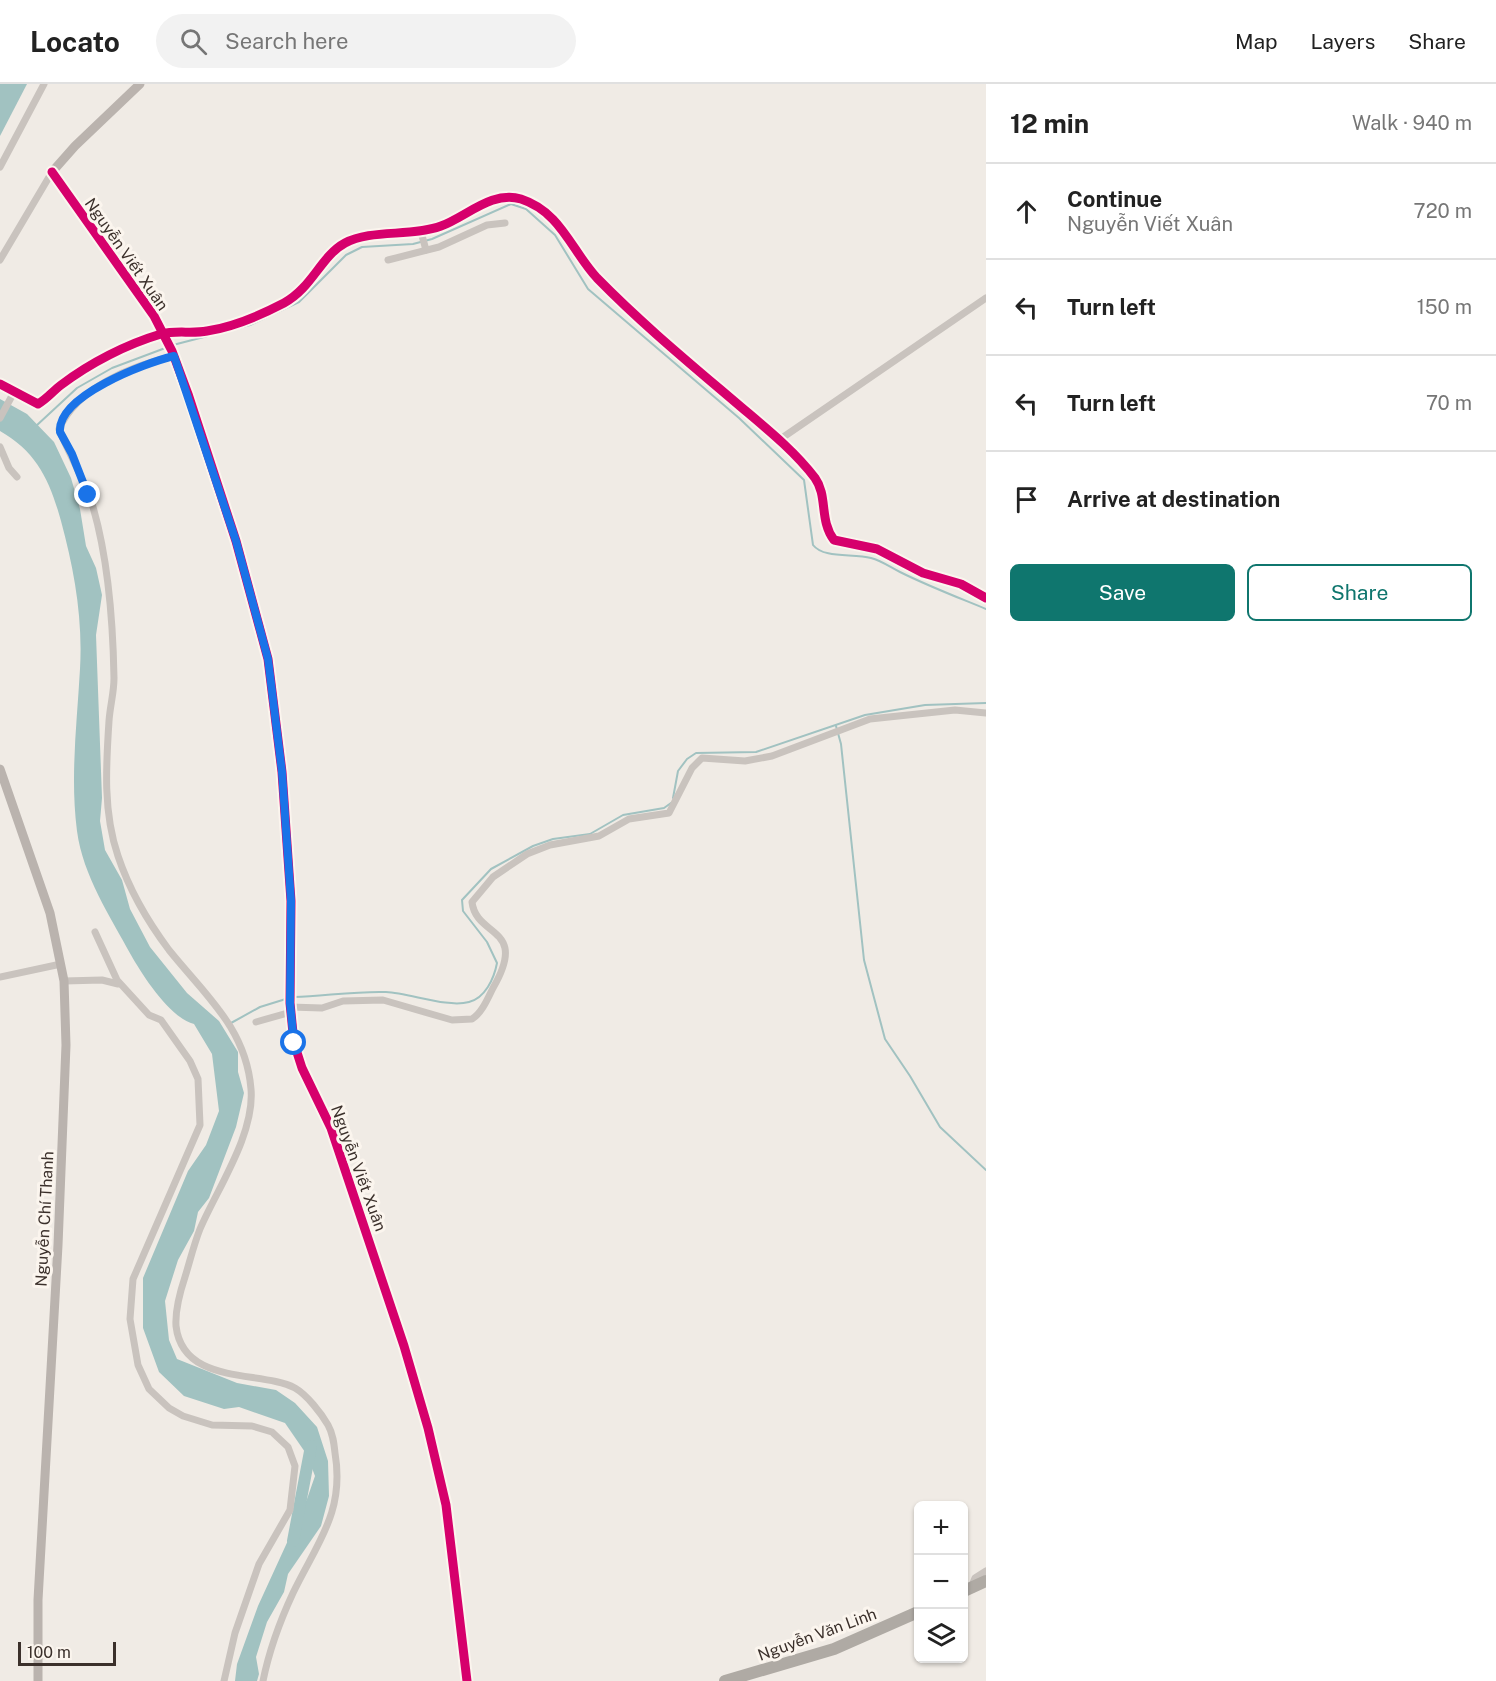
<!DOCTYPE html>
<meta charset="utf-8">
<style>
:root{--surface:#fff;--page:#f2f2f2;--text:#222;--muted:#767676;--line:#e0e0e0;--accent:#0f766e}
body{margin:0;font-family:"Public Sans",sans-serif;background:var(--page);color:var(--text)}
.controls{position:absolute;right:18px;bottom:18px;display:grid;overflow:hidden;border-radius:9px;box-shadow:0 2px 4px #0004}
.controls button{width:54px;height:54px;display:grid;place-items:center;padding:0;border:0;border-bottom:2px solid var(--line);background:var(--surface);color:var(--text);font:30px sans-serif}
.scale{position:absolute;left:18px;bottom:15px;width:98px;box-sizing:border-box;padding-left:6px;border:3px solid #3b302b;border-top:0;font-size:16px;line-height:21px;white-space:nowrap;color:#3b302b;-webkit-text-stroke:4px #fbf5ee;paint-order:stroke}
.stop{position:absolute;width:18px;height:18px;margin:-14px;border:4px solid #1a73e8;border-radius:50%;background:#fff}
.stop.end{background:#1a73e8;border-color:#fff;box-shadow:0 2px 6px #0008}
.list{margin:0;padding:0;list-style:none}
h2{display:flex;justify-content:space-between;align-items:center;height:78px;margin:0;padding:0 24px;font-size:26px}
h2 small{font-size:20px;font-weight:400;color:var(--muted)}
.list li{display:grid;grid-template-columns:39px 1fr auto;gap:18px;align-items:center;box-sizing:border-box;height:96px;padding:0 24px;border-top:2px solid var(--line)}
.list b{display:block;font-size:22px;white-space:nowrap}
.list p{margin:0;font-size:20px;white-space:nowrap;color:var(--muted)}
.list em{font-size:20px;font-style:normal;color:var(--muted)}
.actions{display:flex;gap:12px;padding:18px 24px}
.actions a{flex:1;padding:14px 0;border:2px solid var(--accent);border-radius:9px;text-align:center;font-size:21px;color:var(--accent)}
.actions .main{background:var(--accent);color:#fff}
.icon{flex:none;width:33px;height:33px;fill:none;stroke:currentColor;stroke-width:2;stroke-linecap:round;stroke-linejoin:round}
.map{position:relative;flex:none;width:986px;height:1597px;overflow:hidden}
header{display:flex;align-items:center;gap:36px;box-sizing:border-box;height:84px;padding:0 30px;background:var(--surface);border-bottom:2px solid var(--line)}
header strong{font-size:28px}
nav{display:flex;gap:33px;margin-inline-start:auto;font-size:21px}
.search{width:420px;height:54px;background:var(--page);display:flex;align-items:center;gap:15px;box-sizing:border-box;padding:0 21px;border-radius:33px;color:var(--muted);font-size:22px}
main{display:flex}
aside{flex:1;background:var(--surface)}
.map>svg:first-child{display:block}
</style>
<header>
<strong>Locato</strong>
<div class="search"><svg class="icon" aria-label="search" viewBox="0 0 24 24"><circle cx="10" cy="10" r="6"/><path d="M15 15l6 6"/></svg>Search here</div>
<nav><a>Map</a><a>Layers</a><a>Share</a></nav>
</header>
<main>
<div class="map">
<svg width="986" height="1597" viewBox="0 0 986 1597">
<rect width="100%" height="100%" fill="#f0ebe5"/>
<g fill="#a1c2c1">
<polygon points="0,0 27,0 0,52"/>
<path d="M0,315L27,330L54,358L71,394L80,425L86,462L96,484L102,511L96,551L102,714L100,737L105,766L122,796L130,825L150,863L187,909L219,937L238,968V988L244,1009L236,1043L209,1114L198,1128L194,1147L178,1176L165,1217L169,1256L177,1275L237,1299L276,1306L295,1319L317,1343L328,1377L329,1412L321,1442L288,1490L284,1508L267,1538L256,1573L259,1590L257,1597H235L237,1580L258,1522L307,1415L315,1392L307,1371L285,1339L239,1323L224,1325L184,1312L159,1288L143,1244V1194L188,1087L206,1061L219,1027L212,970L194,940C170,934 143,892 131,871C110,832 83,792 77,747C70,693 77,639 80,585C83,534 74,485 61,437C50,397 37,368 0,347Z"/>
</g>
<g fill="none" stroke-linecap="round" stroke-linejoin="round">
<g stroke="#a1c2c1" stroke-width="2">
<path d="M173,261L250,241L299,218L346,171L362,163L413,160L432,155L511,120L526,125L555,151L588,205L739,334L804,396L813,461C824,475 853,469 871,474C882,477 890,483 900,488C928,502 957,513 986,525"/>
<polyline points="36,342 77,304 112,284 168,263"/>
<polyline points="836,642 841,660 864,876 885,955 910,992 940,1043 986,1086"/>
<polyline points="673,714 678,687 687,675 696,669 756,668 865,631 925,621 986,619"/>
<path d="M294,913C325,912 355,907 386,908C410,909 447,924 469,918C485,914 494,895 497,879L487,858L463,827L462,816L491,785L533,762L553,755L590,750L623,731L664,724L671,719"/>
<polyline points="231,939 260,923 289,914"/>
</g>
<polyline stroke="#a1c2c1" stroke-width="12" points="293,1457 311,1362"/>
<g stroke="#c9c3be" stroke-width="7">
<polyline points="0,83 44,0"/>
<polyline points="421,148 426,166"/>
<polyline points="0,176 52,88"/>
<polyline points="388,176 439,163 487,141 505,139"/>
<path d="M174,272C131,282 78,303 59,345C69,371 85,396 93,423C109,478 113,538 114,594C114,609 110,622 109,637C106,682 103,728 118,772C129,805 148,838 169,866C205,911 246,944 251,1005C255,1050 217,1105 200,1145C194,1160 190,1177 185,1193C180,1208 175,1226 176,1242C183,1302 261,1286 295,1304C307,1311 321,1329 328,1341C333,1350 334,1359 335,1369C345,1428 317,1459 293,1509C280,1537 269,1567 263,1597"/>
<path d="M0,300L38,320C47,315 53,307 61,301C90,279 127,260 161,250C176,246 192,250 207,247C233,243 261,231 284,219C312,204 321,172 345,159C371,145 411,153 441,142C466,133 492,106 521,115C561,128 571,166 597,194C640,238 687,277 734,317C762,341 793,365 815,394C828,412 819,436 834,456L877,465L923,489L961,500L986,514"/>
<polyline points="0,334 14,308"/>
<polyline points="779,356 986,214"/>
<polyline points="0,363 9,384 17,393"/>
<polyline points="95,848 117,896 149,931 161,936 190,977 198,995 200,1041 133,1195 130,1235 138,1281 149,1305 169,1324 183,1332 212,1341 252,1342 272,1348 288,1363 295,1382 290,1426 259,1480 235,1549 224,1597"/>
<polyline points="0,893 61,880"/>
<polyline points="64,897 102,896 118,900"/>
<path d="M290,923L322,924L343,917L383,916L452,936L472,935C482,929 488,914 493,904C529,842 476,854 472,818L493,793L527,770L550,761L599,752L629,735L669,729L692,684L702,674L745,677L772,672L870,635L955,626L986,629"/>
<polyline points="256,938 291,928"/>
<polyline points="971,1504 975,1494 986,1487"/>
</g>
<g stroke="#bab3ae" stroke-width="9">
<polyline points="140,0 75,62 52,88 154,232 172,267 188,310 236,457 268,575 282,688 291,817 290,919 294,959 302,984 331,1044 404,1262 428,1344 446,1421 467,1597"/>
<polyline points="0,685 50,829 64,897 66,961 58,1161 38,1516 38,1597"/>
</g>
<g stroke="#afaaa4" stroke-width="12">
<polyline points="964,1507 986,1497"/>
<polyline points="725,1597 834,1565 918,1528"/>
</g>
<defs>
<g id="cycleway">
<polyline points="52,88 154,232 172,267 188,310 236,457 268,575 282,688 291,817 290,919 294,959 302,984 331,1044 404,1262 428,1344 446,1421 467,1597"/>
<path d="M0,300L38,320C47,315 53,307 61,301C90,279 127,260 161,250C176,246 192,250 207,247C233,243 261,231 284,219C312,204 321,172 345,159C371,145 411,153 441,142C466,133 492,106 521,115C561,128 571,166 597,194C640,238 687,277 734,317C762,341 793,365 815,394C828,412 819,436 834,456L877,465L923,489L961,500L986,514"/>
</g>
</defs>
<use href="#cycleway" stroke="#fbf5ee" stroke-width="13"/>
<use href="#cycleway" stroke="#d6006c" stroke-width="9"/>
</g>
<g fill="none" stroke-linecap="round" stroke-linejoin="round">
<path stroke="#1a73e8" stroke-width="8" d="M88,411L72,370L60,348C57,312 145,279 174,272L236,457L268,575L282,688L291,817L290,919L294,959"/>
</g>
<g text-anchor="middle" stroke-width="6" stroke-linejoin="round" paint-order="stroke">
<g font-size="16" fill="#3b302b" stroke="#fbf5ee">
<text transform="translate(127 170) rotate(55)" y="6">Nguyễn Viết Xuân</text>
<text transform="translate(359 1084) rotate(70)" y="6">Nguyễn Viết Xuân</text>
<text transform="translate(44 1135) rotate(-87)" y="6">Nguyễn Chí Thanh</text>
<text transform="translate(817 1550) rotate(-20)" y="6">Nguyễn Văn Linh</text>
</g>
</g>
</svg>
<div class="controls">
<button>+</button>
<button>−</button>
<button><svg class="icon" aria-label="layers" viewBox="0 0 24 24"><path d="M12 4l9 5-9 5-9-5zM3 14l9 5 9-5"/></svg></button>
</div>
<div class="scale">100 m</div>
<div class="stop" style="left:294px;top:959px"></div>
<div class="stop end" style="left:88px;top:411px"></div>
</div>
<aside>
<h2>12 min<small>Walk · 940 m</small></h2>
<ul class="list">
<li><svg class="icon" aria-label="ahead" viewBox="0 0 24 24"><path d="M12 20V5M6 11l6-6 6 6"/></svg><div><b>Continue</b><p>Nguyễn Viết Xuân</p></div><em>720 m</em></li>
<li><svg class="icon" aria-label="left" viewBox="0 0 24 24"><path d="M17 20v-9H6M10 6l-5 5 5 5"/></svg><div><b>Turn left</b></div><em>150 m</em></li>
<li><svg class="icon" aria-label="left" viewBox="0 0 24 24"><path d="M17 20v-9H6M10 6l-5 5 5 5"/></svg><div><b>Turn left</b></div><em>70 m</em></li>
<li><svg class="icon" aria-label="arrive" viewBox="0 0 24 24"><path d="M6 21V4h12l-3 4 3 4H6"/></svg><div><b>Arrive at destination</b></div></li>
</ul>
<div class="actions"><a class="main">Save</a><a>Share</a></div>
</aside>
</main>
